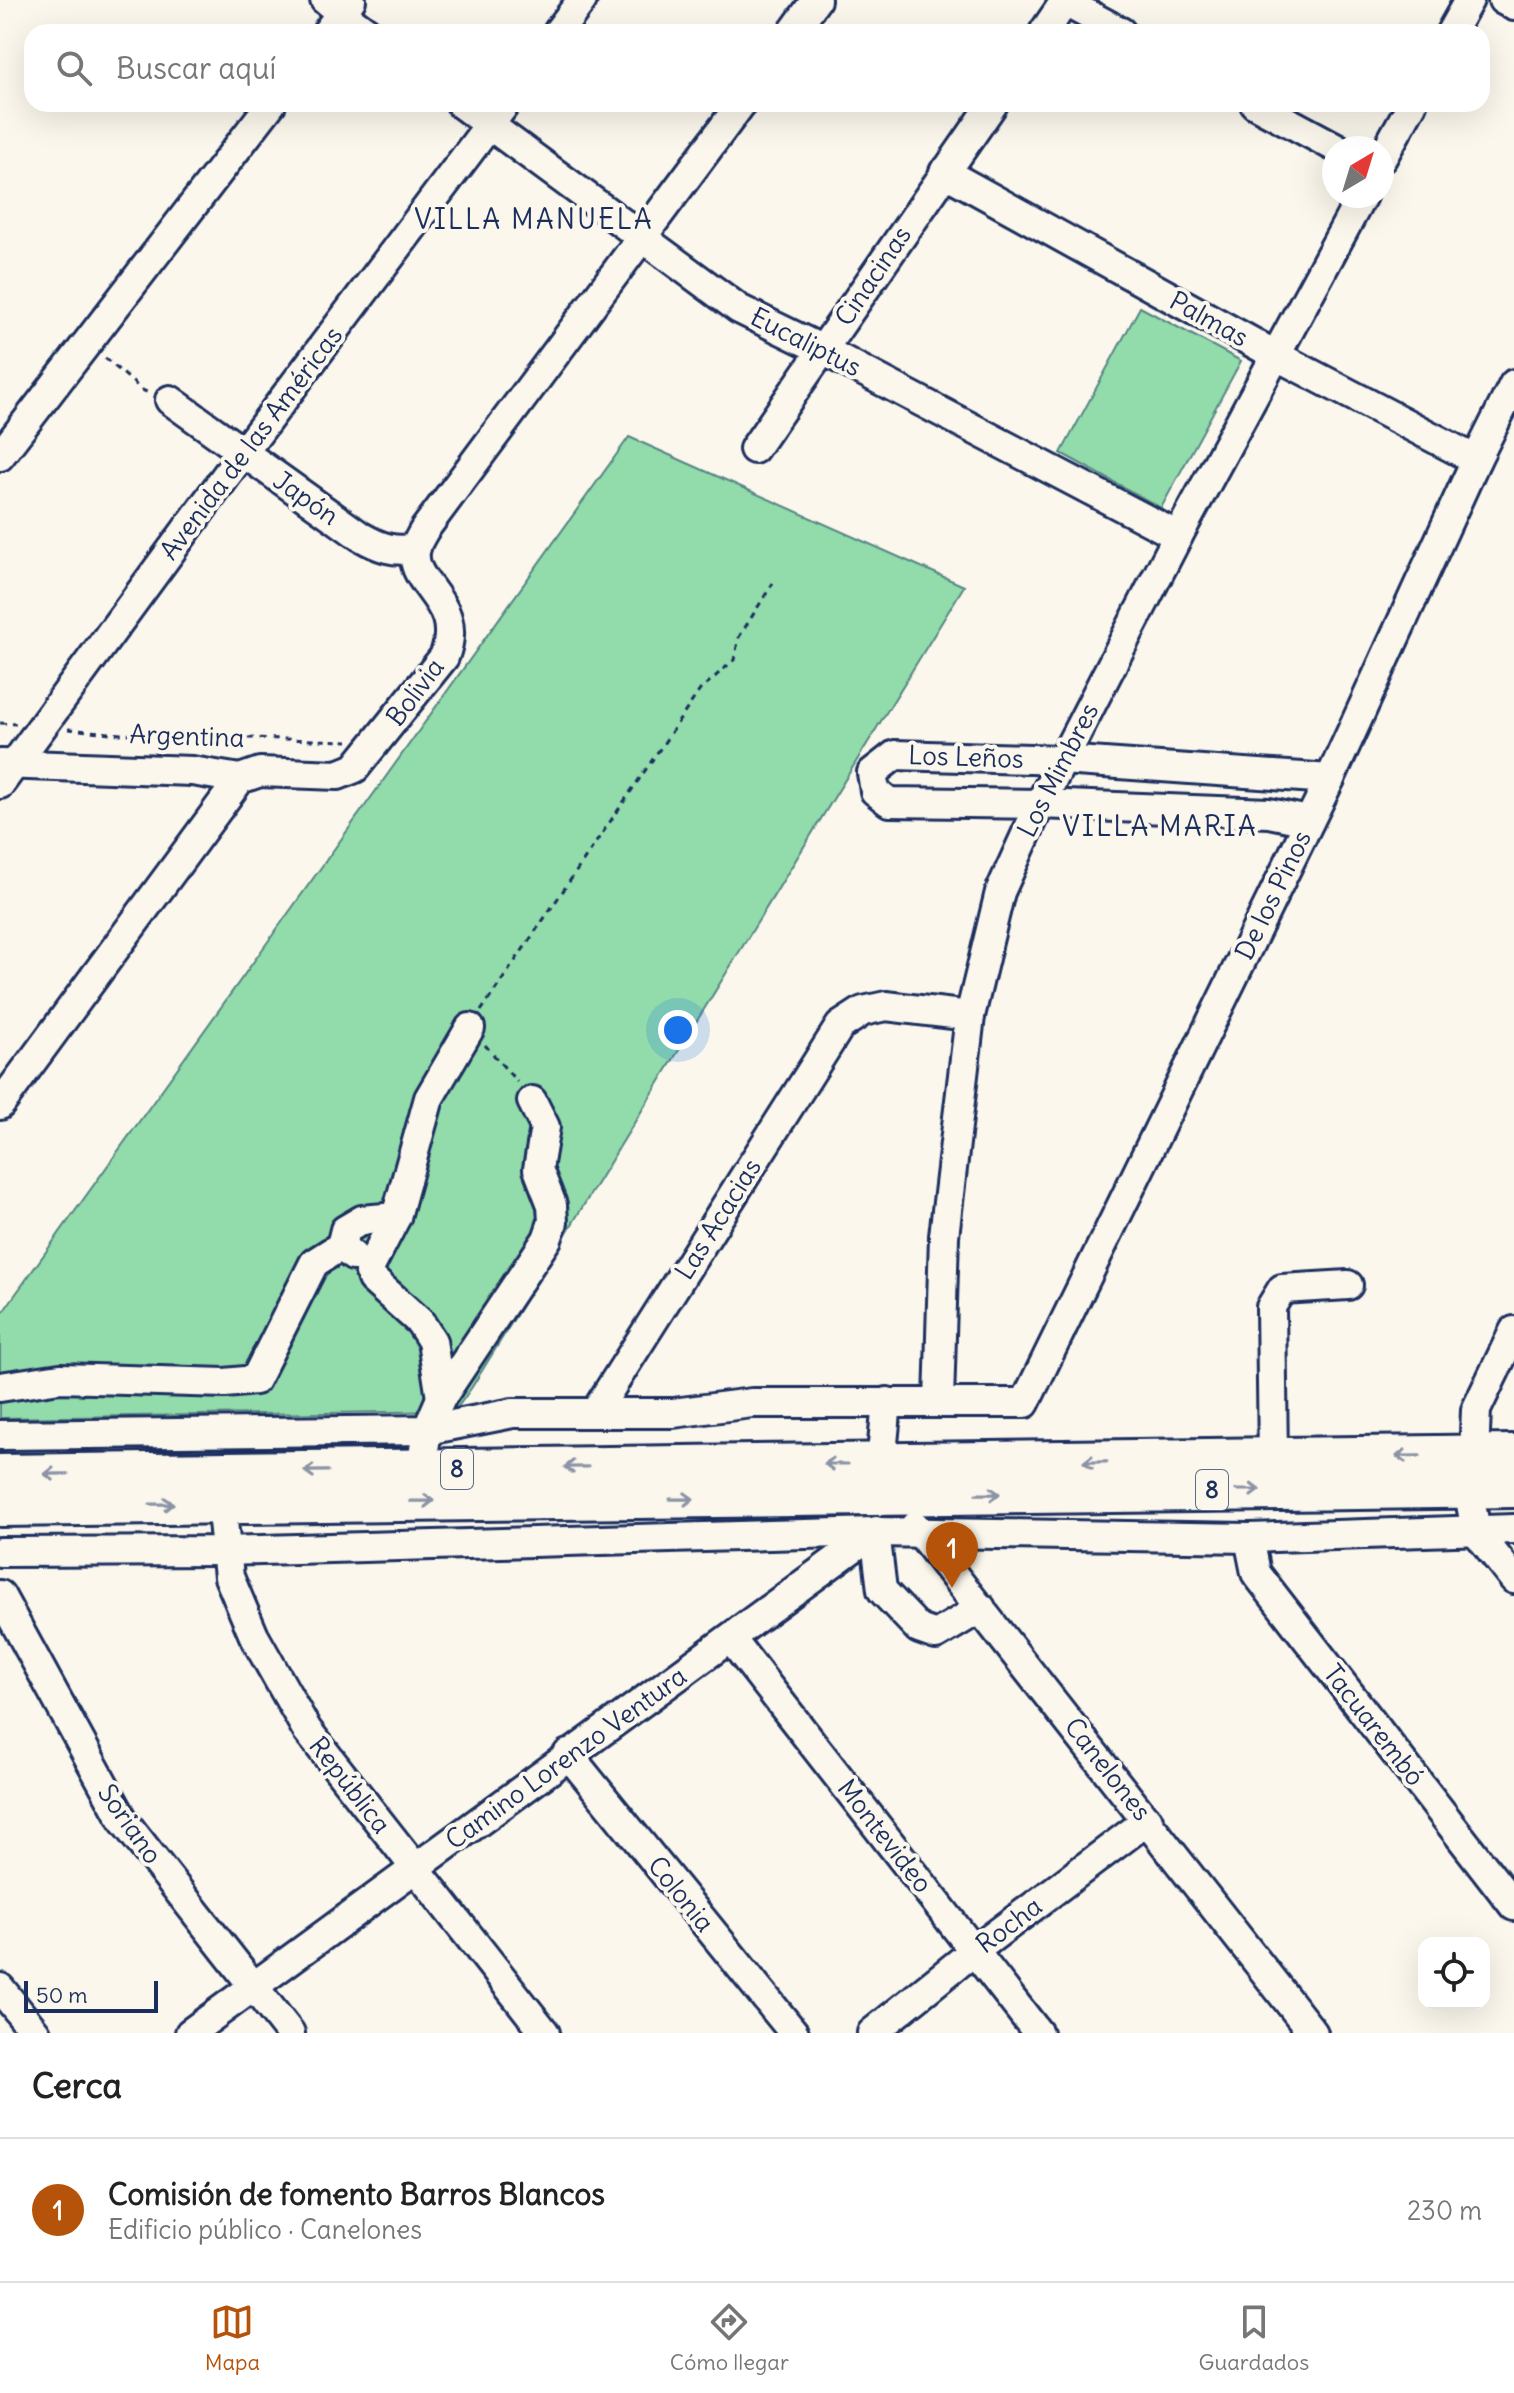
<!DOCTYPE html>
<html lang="es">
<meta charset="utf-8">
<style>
:root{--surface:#fff;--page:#f2f2f2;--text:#222;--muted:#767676;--line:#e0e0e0;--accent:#b45309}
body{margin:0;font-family:Delius,sans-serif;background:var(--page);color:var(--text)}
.controls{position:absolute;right:24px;bottom:24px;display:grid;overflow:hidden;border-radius:16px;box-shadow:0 8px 32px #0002}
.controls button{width:72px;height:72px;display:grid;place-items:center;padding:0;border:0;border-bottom:2px solid var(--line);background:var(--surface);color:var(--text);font:40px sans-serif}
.compass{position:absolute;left:1322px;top:136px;width:72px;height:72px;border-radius:50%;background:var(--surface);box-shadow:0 8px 32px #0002;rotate:38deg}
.scale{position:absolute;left:24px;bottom:20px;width:134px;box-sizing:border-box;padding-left:8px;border:4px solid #1b2f5e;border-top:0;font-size:22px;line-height:28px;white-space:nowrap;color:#1b2f5e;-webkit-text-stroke:6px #fbf7ec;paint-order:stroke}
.you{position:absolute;left:678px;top:1030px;width:28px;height:28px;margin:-20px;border:6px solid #fff;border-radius:50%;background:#1a73e8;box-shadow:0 0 0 12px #1a73e833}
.badge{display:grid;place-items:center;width:52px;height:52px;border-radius:50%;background:var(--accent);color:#fff;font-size:26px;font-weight:700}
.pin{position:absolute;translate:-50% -66px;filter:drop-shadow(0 2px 4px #0008)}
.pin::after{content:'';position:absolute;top:42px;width:28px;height:24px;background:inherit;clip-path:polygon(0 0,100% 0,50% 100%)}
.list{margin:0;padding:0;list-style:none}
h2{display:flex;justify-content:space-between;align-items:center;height:104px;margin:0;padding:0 32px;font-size:34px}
h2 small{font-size:26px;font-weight:400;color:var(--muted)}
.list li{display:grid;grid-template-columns:52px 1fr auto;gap:24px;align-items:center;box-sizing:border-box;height:144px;padding:0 32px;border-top:2px solid var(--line)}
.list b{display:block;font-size:30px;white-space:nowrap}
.list p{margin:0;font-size:26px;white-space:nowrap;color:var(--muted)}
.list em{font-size:26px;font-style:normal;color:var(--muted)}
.icon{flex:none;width:44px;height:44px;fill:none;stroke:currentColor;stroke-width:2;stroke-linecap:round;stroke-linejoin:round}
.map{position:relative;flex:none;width:1514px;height:2033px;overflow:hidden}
.search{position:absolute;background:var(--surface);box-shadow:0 8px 32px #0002;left:24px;right:24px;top:24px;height:88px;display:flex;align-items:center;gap:20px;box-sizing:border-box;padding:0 28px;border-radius:24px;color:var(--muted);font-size:30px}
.sheet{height:248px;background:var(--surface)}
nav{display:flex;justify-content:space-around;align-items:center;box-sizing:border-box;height:112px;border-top:2px solid var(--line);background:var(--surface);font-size:22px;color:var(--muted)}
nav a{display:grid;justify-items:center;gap:4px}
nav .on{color:var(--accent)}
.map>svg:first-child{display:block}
</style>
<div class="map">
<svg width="1514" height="2033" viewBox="0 0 1514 2033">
<rect width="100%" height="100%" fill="#fbf7ec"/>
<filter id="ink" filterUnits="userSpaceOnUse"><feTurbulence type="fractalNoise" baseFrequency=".0125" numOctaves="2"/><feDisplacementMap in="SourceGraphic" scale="16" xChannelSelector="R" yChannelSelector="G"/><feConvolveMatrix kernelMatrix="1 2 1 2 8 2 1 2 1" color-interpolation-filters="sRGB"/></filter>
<g filter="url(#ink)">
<g fill="#92dbaa" stroke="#568584" stroke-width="2">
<polygon points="1140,307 1241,361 1161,508 1061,453"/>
<polygon points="629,437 964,586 472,1387 455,1411 0,1418 0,1316"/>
</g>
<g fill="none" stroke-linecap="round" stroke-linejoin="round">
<defs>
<g id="minor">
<polyline points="325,0 341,13 327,32"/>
<polyline points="351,0 341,13 367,32"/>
<polyline points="1503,0 1514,6"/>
<polyline points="1065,2 1121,32"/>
<polyline points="558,32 582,0"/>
<polyline points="793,32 816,0"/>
<polyline points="1044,32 1066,0"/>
<polyline points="1451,32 1469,0"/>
<polyline points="461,104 739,309 823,350 1178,536"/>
<polyline points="1255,104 1337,148"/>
<polyline points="1382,158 1412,104"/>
<polyline points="944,172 1277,356 1476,460"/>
<path d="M170,400L360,536C379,547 394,553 416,548"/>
<polyline points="754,449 993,104"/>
<polyline points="0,456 271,104"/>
<polyline points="1,764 192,771 240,779"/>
<polyline points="0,784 242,454 505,104"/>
<polyline points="1309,821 1269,813 1040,804 889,802 875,791 872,773 895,755 1062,760 1330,779"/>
<path d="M0,1105L240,779L260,772L338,775L355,768L444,657C467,599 405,586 416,546C418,541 422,534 425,529L741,104"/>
<polyline points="353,1256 341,1246 345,1230 362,1220 396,1217"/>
<polyline points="0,1387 60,1378 225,1383 255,1380 314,1263 341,1246"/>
<polyline points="441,1398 432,1341 420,1322 372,1279 369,1269 396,1217 429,1098 470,1028"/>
<polyline points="939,1402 944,1236 970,1016 1000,892 1040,804 1178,536 1362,196"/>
<polyline points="596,1411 840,1026 863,1011 886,1006 970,1016"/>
<polyline points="0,1435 427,1430 441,1398 547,1239 553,1222 552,1205 538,1169 545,1127 532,1101"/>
<polyline points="1474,1455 1476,1410 1514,1331"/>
<polyline points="1273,1458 1271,1307 1282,1289 1348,1285"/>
<polyline points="881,1464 887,1402"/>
<polyline points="421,1469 427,1430 513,1413 673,1413 752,1403 1025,1403 1330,779 1476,460 1514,384"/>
<polyline points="1468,1488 1476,1531 1514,1579"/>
<polyline points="221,1503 229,1577 254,1636 307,1730 545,2033"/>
<polyline points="915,1526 1313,2033"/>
<polyline points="875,1532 882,1590 919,1629 936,1635 981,1608"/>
<polyline points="1249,1538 1256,1573 1514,1906"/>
<polyline points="0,1552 224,1551 875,1532 1249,1538 1514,1529"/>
<polyline points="0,1595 123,1820 290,2033"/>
<polyline points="731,1639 1038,2033"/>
<polyline points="568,1754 794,2033"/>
<polyline points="0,1988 36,2033"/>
<polyline points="190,2033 876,1531"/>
<polyline points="872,2033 974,1951 1148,1820"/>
</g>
<g id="highway">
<polyline points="0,1475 1514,1455"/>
<polyline points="0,1506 1514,1487"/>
</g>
</defs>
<use href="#minor" stroke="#1b2f5e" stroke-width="34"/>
<use href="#highway" stroke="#1b2f5e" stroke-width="46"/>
<g stroke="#1b2f5e" stroke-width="3" stroke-dasharray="6 6" stroke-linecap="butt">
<polyline points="105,358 142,390 149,393"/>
<polyline points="0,723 16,724"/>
<polyline points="68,729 121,734 348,741"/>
<polyline points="481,1011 700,690 734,660 739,637 773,583"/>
<polyline points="485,1045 517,1082"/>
</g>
<use href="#minor" stroke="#fbf7ec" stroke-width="28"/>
<use href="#highway" stroke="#fbf7ec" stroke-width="40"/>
</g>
<defs><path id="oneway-shaft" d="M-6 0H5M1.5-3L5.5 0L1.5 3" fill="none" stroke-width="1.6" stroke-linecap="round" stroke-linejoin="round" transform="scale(2)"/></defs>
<g stroke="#8b93a5">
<use href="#oneway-shaft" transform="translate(1408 1456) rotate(179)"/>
<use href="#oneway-shaft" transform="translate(1095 1462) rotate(179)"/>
<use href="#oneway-shaft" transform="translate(836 1464) rotate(180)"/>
<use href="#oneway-shaft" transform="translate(576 1467) rotate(179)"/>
<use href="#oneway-shaft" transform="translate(316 1471) rotate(179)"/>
<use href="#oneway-shaft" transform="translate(56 1474) rotate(179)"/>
<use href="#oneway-shaft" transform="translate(1248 1490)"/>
<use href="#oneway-shaft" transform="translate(988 1494) rotate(-1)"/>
<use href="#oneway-shaft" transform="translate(682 1499) rotate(-1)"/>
<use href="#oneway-shaft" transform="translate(422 1501) rotate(-1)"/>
<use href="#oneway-shaft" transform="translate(162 1504) rotate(-1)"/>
</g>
</g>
<g text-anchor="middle" stroke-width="8" stroke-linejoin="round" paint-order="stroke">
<g fill="#fbf7ec" stroke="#5e6b89" stroke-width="2">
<rect x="441" y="1449" width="32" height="40" rx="6"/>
<rect x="1196" y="1470" width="32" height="40" rx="6"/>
</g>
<g font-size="24" font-weight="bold" fill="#1b2f5e">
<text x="457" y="1477">8</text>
<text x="1212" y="1498">8</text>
</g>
<g font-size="26" fill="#1b2f5e" stroke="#fbf7ec">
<text transform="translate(873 276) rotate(-56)" y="9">Cinacinas</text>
<text transform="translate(1209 319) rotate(29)" y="9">Palmas</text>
<text transform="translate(806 342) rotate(27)" y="9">Eucaliptus</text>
<text transform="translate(251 443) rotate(-53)" y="9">Avenida de las Américas</text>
<text transform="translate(306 498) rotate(35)" y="9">Japón</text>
<text transform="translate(415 692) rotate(-53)" y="9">Bolivia</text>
<text transform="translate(187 736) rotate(2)" y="9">Argentina</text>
<text transform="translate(966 757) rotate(2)" y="9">Los Leños</text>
<text transform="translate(1058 770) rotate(-63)" y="9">Los Mimbres</text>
<text transform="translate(1273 895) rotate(-64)" y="9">De los Pinos</text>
<text transform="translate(718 1219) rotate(-58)" y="9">Las Acacias</text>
<text transform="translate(1374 1725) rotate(52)" y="9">Tacuarembó</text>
<text transform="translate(566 1758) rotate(-36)" y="9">Camino Lorenzo Ventura</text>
<text transform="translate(1108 1769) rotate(52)" y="9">Canelones</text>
<text transform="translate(350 1785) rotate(52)" y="9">República</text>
<text transform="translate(130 1824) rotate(55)" y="9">Soriano</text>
<text transform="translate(885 1836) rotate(52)" y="9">Montevideo</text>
<text transform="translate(681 1894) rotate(51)" y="9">Colonia</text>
<text transform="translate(1009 1925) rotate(-37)" y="9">Rocha</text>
</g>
<g font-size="28" letter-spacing="2" fill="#1b2f5e" stroke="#fbf7ec">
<text x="534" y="229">VILLA MANUELA</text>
<text x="1160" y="836">VILLA MARIA</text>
</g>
</g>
</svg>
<div class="controls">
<button><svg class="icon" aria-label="locate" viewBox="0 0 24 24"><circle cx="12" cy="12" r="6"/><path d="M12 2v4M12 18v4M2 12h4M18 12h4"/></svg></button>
</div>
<svg class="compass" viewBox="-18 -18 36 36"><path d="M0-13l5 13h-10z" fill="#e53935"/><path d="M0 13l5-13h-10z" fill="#767676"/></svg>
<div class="scale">50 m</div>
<div class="you"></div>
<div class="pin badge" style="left:952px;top:1588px">1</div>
<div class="search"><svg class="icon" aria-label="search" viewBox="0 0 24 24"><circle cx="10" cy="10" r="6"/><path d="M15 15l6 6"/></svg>Buscar aquí</div>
</div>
<section class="sheet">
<h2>Cerca<small></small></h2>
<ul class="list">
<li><span class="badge">1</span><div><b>Comisión de fomento Barros Blancos</b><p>Edificio público · Canelones</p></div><em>230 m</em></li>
</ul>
</section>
<nav>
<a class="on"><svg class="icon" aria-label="map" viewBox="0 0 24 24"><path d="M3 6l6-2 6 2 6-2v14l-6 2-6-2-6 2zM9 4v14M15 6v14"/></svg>Mapa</a>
<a><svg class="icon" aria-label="directions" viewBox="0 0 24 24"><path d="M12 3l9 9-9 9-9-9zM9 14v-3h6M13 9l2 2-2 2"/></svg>Cómo llegar</a>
<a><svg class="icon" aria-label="saved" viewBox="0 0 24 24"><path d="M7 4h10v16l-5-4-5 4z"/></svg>Guardados</a>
</nav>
